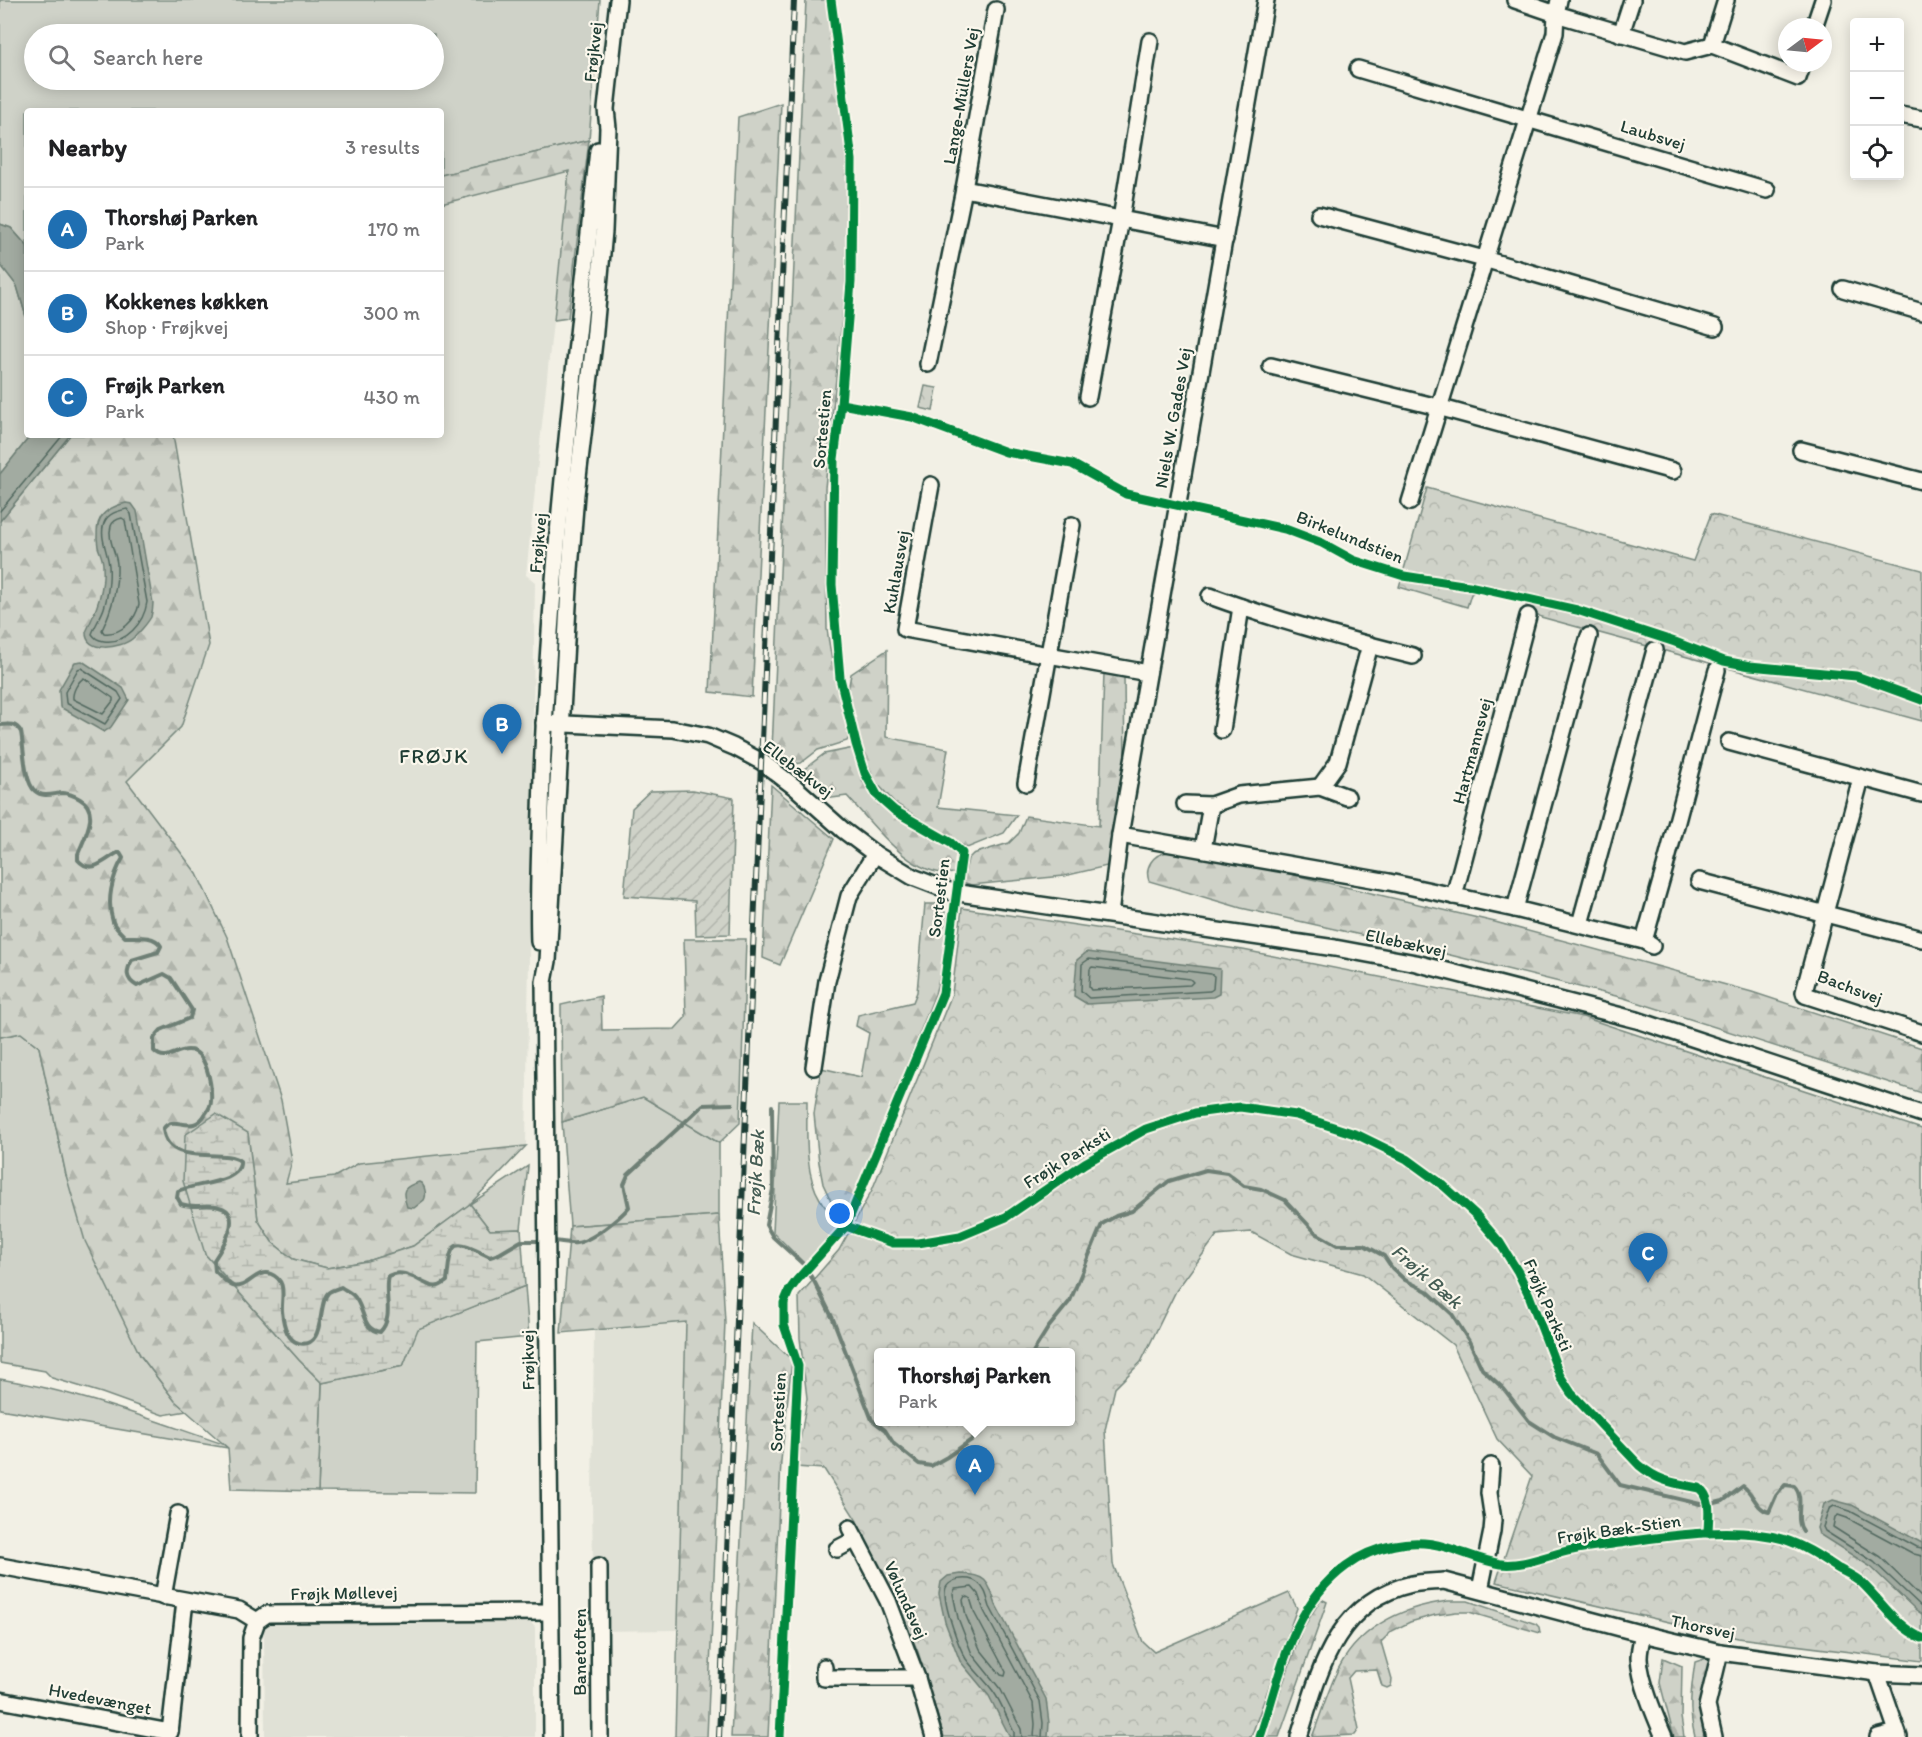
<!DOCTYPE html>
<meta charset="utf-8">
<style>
:root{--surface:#fff;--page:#f2f2f2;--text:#202124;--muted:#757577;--line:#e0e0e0;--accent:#1f6fb2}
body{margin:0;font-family:Itim,sans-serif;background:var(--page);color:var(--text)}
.controls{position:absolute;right:18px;top:18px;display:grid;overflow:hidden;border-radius:6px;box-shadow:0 3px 15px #0003}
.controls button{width:54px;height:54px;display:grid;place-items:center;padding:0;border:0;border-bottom:2px solid var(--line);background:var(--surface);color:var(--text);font:30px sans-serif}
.compass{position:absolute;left:1778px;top:18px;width:54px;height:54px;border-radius:50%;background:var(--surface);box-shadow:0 3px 15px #0003;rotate:74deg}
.you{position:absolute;left:840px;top:1214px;width:21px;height:21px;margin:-15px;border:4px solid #fff;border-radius:50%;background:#1a73e8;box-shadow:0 0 0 9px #1a73e833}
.badge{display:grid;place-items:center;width:39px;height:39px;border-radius:50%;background:var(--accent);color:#fff;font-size:20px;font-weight:700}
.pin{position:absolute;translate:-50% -50px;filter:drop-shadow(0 2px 3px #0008)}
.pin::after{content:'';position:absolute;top:32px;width:21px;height:18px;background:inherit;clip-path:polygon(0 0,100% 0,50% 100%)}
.popup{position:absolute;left:874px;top:1348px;width:201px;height:78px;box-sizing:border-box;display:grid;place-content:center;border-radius:6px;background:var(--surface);filter:drop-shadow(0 2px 4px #0005);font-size:20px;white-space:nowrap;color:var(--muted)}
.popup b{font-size:22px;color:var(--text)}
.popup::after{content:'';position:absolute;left:50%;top:100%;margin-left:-12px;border:12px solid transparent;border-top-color:var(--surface)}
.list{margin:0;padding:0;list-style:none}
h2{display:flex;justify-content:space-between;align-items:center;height:78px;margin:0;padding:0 24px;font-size:26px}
h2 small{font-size:20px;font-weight:400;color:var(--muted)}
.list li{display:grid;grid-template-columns:39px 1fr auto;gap:18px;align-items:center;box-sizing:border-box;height:84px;padding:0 24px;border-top:2px solid var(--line)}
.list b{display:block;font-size:22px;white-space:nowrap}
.list p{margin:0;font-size:20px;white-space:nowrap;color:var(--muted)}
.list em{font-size:20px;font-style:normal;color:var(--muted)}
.icon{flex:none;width:33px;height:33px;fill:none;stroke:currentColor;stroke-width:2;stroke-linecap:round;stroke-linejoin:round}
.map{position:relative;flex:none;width:1922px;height:1737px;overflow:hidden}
.search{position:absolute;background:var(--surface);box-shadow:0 3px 15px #0003;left:24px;top:24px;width:420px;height:66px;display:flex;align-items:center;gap:15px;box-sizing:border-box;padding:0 21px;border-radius:33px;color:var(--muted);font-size:22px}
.panel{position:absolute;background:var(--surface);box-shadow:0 3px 15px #0003;left:24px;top:108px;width:420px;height:330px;border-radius:6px}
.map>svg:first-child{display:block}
</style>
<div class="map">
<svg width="1922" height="1737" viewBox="0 0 1922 1737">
<defs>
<pattern id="forest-firs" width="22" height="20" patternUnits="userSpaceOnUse" patternTransform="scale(1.5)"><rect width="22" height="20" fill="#cfd2c8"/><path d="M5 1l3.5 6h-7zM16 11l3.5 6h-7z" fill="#b1b5ac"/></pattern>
<pattern id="wetland-marsh" width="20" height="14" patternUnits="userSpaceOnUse" patternTransform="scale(1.5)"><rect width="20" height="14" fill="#cfd2c8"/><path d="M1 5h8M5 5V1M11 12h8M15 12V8" fill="none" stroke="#b1b5ac"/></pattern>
<pattern id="park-crowns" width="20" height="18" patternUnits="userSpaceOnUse" patternTransform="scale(1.5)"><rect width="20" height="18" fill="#cfd2c8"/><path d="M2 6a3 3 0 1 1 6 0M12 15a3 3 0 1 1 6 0" fill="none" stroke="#b1b5ac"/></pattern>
<pattern id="garden-furrows" width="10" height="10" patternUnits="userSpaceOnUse" patternTransform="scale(1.5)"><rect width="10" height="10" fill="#cfd2c8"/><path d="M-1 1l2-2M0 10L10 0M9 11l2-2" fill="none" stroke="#b1b5ac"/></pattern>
</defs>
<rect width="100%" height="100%" fill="#f2f0e5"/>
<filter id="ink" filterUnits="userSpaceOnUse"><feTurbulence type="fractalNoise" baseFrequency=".0167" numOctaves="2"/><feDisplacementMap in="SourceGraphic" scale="12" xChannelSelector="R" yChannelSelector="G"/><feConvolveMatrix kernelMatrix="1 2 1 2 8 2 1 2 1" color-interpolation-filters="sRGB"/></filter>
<g filter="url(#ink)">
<g fill="#e0e1d6">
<polygon points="569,171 526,575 535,582 526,1146 360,1163 334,1177 286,1183 281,1100 227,937 197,874 127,781 181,727 209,645 173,435 441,435 441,204"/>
<polygon points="686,1321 678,1630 594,1631 592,1502 594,1330"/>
<polygon points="528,1620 535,1627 535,1737 265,1737 264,1629 271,1621"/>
</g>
<g fill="#cfd2c8" stroke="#77887e" stroke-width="1.5" fill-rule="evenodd">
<path d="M0,0H600L589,140L441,175V111H27V246L11,228L0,224ZM34,34H434V80H34Z"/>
<polygon points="0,264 17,286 27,320 27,435 31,435 0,474"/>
<polygon points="21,1033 39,1047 66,1175 140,1355 175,1401 187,1411 163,1415 102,1393 52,1378 45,1371 0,1363 0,1037"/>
<polygon points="643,1097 719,1143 719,1215 570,1226 562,1122"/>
<path d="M779,1101H807C807,1130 804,1174 820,1199C825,1209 834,1217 841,1225L806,1265L773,1232Z"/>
<polygon points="528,1166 521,1229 490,1230 470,1204"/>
<polygon points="525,1286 529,1337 477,1342 475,1493 318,1491 322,1383 403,1366 417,1329"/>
<path d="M0,1379C77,1391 149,1419 223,1444L228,1448L0,1409Z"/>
</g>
<g fill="url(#forest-firs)" stroke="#77887e" stroke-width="1.5">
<polygon points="806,0 826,0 847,160 845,288 825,488 827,629 833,668 850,735 847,741 818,750 801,763 793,764 772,749"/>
<polygon points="781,103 752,697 710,692 738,117"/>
<polygon points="589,140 568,318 554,320 569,171 441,204 441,175"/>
<polygon points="70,435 173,435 209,645 181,727 127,781 197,874 227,937 281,1100 292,1161 286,1183 334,1177 359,1163 526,1146 470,1204 413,1246 367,1261 327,1268 293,1259 272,1242 258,1220 248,1133 205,1254 299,1360 322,1383 318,1491 231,1489 228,1448 175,1401 140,1355 85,1241 66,1175 39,1047 21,1033 0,1037 0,521"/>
<polygon points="887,650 886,737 948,749 938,807 1017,815 1004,833 967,848 895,803 875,781 864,754 848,691 851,674"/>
<polygon points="1104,673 1124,675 1125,772 1107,866 1064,876 971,885 963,882 968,859 973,854 1009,843 1019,833 1026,816 1099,826"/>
<path d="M854,748L862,781L876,800L903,821L954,851L958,862L955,873C911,879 873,824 847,796L832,798L799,773L824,754Z"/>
<polygon points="771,785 834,839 780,965 763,958"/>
<path d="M1168,852L1226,859L1495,922L1752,992L1922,1048V1093L1624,998L1450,955L1241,908L1149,881C1144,867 1153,854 1168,852Z"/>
<polygon points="925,904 941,904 949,921 941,971 935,994 849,1212 844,1214 832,1203 823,1184 819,1163 814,1114 821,1068 861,1077 869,1033 856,1026 858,1015 913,1002 917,992"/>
<polygon points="684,939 746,939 740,1123 719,1143 643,1097 562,1122 561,1005 601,996 602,1030 675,1029 686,1017"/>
<polygon points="719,1215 725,1322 707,1737 675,1737 686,1322 561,1333 570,1226"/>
<polygon points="752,1323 792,1360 781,1461 768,1737 731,1737"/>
<polygon points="1321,1599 1327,1602 1326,1605 1279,1737 1264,1737 1302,1630"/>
<path d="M1448,1601H1468L1536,1624L1539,1627L1540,1633L1469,1612H1456L1435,1615L1410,1622L1392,1631L1381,1642L1392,1680L1391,1686L1387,1688L1382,1686L1377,1670L1354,1671L1348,1678L1359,1729L1355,1735L1312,1737C1320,1717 1326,1696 1335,1676C1355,1629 1400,1607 1448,1601Z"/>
<path d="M1710,1657L1712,1663C1707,1688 1699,1712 1707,1737H1695C1688,1709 1691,1690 1695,1662Z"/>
<polygon points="1663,1658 1682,1666 1681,1717 1684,1737 1674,1737 1660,1683"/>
</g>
<polygon fill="url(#wetland-marsh)" stroke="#77887e" stroke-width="1.5" points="216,1114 248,1133 258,1220 272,1242 293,1259 327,1268 367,1261 413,1246 470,1204 490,1230 521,1229 525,1286 418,1329 403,1366 322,1383 299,1360 205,1254 183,1181 185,1135"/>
<g fill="url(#park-crowns)" stroke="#77887e" stroke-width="1.5" fill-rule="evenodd">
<polygon points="925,386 937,388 933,411 920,408"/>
<polygon points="1427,488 1693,561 1711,514 1922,570 1922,721 1541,617 1521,601 1476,591 1471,594 1467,607 1399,587"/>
<path d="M962,908L1243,950L1583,1017L1922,1129V1661L1738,1638L1496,1582L1532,1476L1497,1439L1453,1345L1363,1274L1291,1254L1251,1232L1217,1235L1176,1291L1141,1362L1115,1388L1105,1430L1113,1564L1143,1642L1154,1652L1289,1593L1297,1608L1251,1737H944L918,1652L895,1597L860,1532L857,1521L824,1469L796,1467L807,1398L800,1338L799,1296L839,1250L872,1190L952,994ZM879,1352H1071V1422H879Z"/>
</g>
<polygon fill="url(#garden-furrows)" stroke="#77887e" stroke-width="1.5" points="693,790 734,798 730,934 696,935 695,901 624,896 632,808 650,791"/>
<g fill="#a2aba1" stroke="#6e7f75" stroke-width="1.5">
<polygon points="0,224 11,228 27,246 27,320 17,286 0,264"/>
<polygon points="31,435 70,435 0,521 0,474"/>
<path d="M126,503L132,504L137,511L153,603C153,607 152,613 151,617C147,624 138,634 132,639C121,648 85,654 86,632C96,611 105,589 103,565C103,559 100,553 98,547C94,521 100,509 126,503Z"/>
<polygon points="82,661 123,688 129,700 111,727 104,732 60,707 59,690 75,662"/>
<polygon points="1087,952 1220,969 1219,994 1213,997 1087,1004 1074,996 1077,960"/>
<path d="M419,1182C425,1184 427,1195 424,1200L414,1208L407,1207C401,1190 403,1187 419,1182Z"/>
<polygon points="1833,1500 1852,1505 1922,1543 1922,1614 1916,1610 1871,1567 1819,1534 1817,1528 1824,1504"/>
<path d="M960,1574C986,1574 988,1581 996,1605L1046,1699L1049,1723L1048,1737H1010L989,1696L960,1661L945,1622L939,1594L941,1582L948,1576Z"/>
</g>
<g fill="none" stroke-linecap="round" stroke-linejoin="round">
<g stroke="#536960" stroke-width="1.5">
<path d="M127,509L131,514L147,602C144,623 126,644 104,641C97,640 95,638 92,634C95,625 101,617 104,608C108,596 110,578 109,566C108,552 99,537 104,523C108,513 118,511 127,509Z"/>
<polyline points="0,511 63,435"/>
<path d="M122,518L125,520L139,604C136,620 121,635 104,633L102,630C112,609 118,588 117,564C116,552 107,539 111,526C113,521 117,519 122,518Z"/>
<polygon points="81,668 118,692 122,699 105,724 66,703 65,692 78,669"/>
<path d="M84,678L113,698V701L103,714L73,699C72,692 78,681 84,678Z"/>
<polygon points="1089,959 1211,974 1214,976 1213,989 1210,991 1089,998 1081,991 1082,964"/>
<polygon points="1092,967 1190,979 1193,982 1190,985 1091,990 1089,987 1090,969"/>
<polyline points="1922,1548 1917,1547 1850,1511 1834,1506 1829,1509 1823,1527 1825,1531 1874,1562 1922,1607"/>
<polyline points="1922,1556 1914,1554 1847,1518 1838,1515 1835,1517 1833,1527 1880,1557 1922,1598"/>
<polygon points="965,1596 970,1598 975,1614 1006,1672 1005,1676 1001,1675 980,1649 966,1616 963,1600"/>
<path d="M1014,1737V1732C1007,1719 1002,1703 993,1691C985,1680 974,1670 966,1659C958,1646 945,1608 945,1593C945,1578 969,1575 978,1583C986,1589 987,1598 990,1607L1040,1701L1043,1723L1042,1737"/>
<polyline points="1022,1737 1021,1729 1001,1690 972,1654 958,1618 953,1594 955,1589 972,1587 978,1594 984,1611 1033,1703 1035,1724 1034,1737"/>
</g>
<g stroke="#6e7f75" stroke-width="4">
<path d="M0,725C9,724 16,723 21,732C24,747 24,782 35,791C43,798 53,794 62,793C69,793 75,796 80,799C101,811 84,838 78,854V860C91,875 104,861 117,853H120L123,858C112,877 106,901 113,922C115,928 121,932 125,937C137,937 155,935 161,946L158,952L132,960C126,971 125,979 137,986L164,974L171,978L192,1010L190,1018L161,1030L154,1038V1051C166,1063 174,1050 188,1050C207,1050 212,1086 211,1101C211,1105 209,1109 206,1113C192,1138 174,1112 163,1129C168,1169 223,1147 240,1161C242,1184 194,1183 178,1191L177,1197L181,1204C195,1209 207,1203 219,1207C245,1213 222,1248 214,1260L215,1271C220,1275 227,1284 233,1286C247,1290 256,1268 271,1274C288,1281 281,1298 282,1311C283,1322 286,1339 298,1343C326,1350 317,1304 328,1293C331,1290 337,1289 341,1287C345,1290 350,1292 353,1295C365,1306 361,1330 380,1332C395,1317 383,1293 388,1276C408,1265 425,1290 439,1286C440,1286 446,1282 447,1281C451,1239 452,1238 490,1257L499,1254L521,1241H544"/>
<polyline points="772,1106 773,1189 766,1225 773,1237 804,1265 815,1283 833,1319 872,1420 885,1430 894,1444 919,1464 931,1466 947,1457 977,1436 991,1422"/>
<path d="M552,1241C559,1241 569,1244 576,1243C590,1242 620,1218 629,1207L624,1184L628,1175L703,1105L732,1104"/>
<polyline points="1033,1352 1048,1328 1070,1301 1102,1224 1116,1216 1132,1211 1169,1181 1206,1170 1227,1173 1244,1186 1261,1189 1285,1200 1316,1233 1337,1245 1364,1245 1384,1256 1392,1268 1405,1280 1427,1291 1452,1314 1469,1341 1482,1369 1504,1389 1529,1421 1554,1437 1597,1454 1620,1485 1700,1504"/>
<path d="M1715,1503L1723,1501L1743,1486C1754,1494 1756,1509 1769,1512L1776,1496L1785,1485L1794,1486C1806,1498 1793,1518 1803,1531"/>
</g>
<defs>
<g id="minor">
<polyline points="1559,0 1556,14 1685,52 1712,45 1798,78 1803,63"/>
<polyline points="1814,27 1823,0"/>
<polyline points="1621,34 1632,0"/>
<polyline points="1712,45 1726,0"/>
<polyline points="1358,69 1767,190"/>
<polyline points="1900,115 1922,119"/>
<polyline points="964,189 1225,239"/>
<polyline points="1319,215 1484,259 1715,327"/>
<polyline points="1843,289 1922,312"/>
<polyline points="928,364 964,189 996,10"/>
<polyline points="1271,366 1438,407 1673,471"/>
<polyline points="1088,397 1121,219 1150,41"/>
<polyline points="1801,450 1922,481"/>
<polyline points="931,485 905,629 1148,673"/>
<polyline points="1410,502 1555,33 1556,14 1515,0"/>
<path d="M1210,596C1276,620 1344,639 1413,656"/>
<polyline points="544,723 673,729 708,736 734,747 762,762 796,788 843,830 875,854 913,877 952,892 1335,948 1416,963 1637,1020 1922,1114"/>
<polyline points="1222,730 1241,607"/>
<polyline points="1729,742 1922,794"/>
<polyline points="1861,778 1804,992 1805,995 1922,1033"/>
<polyline points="1026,783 1072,525"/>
<polyline points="1320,787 1338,762 1370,645"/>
<polyline points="1185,804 1211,805 1239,795 1320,787 1347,797"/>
<polyline points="1120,835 1389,882 1515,909 1644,941 1652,946"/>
<polyline points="1203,849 1211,805"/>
<polyline points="1699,881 1922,939"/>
<polyline points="1454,896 1528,616"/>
<polyline points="1515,909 1589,636"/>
<polyline points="1110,914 1120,835 1266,0"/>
<polyline points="1580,924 1655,650"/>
<polyline points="1644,941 1665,867 1717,670"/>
<path d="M539,942C537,886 541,830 542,774C550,565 576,357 598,150"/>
<polyline points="814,1067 827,981 849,896 875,854"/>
<polyline points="850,1528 888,1601 917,1678 934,1737"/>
<polyline points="837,1549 856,1539"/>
<polyline points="0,1566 239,1610 257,1621"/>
<polyline points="599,1566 600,1737"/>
<polyline points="1480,1590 1492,1531 1493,1520 1489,1493 1491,1466"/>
<polyline points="163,1597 178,1514"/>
<path d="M1643,1634C1641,1642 1639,1650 1639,1658C1640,1681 1655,1716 1664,1737"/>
<polyline points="824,1667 824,1678 917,1678"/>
<polyline points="1877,1673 1899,1737"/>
<polyline points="0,1700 170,1732 185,1601"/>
<polyline points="250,1737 251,1638 257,1621 267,1614 550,1612"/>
<polyline points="552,1737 544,982 548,961 570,570 576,494 594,342 604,231 608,128 606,109 618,0"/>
<path d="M1299,1737C1319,1672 1335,1601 1412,1584C1422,1582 1434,1582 1444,1581L1643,1634L1720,1652L1877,1673L1922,1675"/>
<polyline points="1714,1737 1707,1706 1720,1652"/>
<polyline points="1878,1737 1897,1732"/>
</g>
</defs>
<use href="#minor" stroke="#1f3d34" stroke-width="20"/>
<use href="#minor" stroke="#fbf7ec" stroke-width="15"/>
<defs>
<polyline id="rail" points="719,1737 794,0"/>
</defs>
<use href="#rail" stroke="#1f3d34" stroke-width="6"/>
<use href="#rail" stroke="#fbf7ec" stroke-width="4" stroke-dasharray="11" stroke-linecap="butt"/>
<defs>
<g id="cycleway">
<polyline points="841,404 912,417 1006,452 1072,464 1126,494 1285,529 1322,543 1353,560 1404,576 1469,586 1577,610 1675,642 1724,661 1750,666 1856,676 1922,700"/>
<path d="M846,1226L893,1243H918L960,1236L1006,1217L1085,1163L1146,1129L1195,1113L1240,1107L1296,1115L1358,1135L1407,1159L1444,1186L1476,1215L1500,1243L1518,1272L1529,1295L1560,1376L1571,1393L1639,1465C1659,1482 1674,1483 1699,1488C1713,1498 1708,1518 1708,1533"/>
<polyline points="780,1737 798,1366 784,1325 784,1303 789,1291 797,1280 846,1226 943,993 962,853 951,843 895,811 877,795 865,773 856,744 840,678 832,585 834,459 841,404 851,282 852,160 831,0"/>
<path d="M1260,1737C1280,1677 1291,1606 1346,1566C1373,1546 1412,1537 1445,1547C1463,1552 1482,1561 1501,1564C1522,1567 1551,1554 1572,1550C1590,1546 1608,1545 1626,1542C1673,1535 1737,1526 1783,1539C1803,1545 1822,1558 1839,1569C1847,1573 1856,1577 1862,1583C1882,1602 1896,1627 1922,1638"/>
</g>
</defs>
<use href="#cycleway" stroke="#fbf7ec" stroke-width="13"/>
<use href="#cycleway" stroke="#00873e" stroke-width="9"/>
</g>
</g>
<g text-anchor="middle" stroke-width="4.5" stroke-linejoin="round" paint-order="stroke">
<g font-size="18" fill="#1f3d34" stroke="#fbf7ec">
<text transform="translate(593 52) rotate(-84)" y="6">Frøjkvej</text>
<text transform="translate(961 96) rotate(-80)" y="6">Lange-Müllers Vej</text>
<text transform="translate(1653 135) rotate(17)" y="6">Laubsvej</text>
<text transform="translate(1173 418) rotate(-80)" y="6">Niels W. Gades Vej</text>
<text transform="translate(822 429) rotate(-85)" y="6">Sortestien</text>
<text transform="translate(1350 537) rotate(22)" y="6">Birkelundstien</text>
<text transform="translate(538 543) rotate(-85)" y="6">Frøjkvej</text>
<text transform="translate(896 572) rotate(-80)" y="6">Kuhlausvej</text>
<text transform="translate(1472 751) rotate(-75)" y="6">Hartmannsvej</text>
<text transform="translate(798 769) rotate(37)" y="6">Ellebækvej</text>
<text transform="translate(939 898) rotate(-83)" y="6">Sortestien</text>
<text transform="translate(1406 943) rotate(12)" y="6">Ellebækvej</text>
<text transform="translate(1850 987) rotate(21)" y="6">Bachsvej</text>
<text transform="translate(1067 1158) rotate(-32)" y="6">Frøjk Parksti</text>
<text transform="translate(1548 1305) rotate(67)" y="6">Frøjk Parksti</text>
<text transform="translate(528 1360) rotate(-91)" y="6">Frøjkvej</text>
<text transform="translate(778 1412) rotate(-87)" y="6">Sortestien</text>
<text transform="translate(1619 1529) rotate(-8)" y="6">Frøjk Bæk-Stien</text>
<text transform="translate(344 1593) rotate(-1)" y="6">Frøjk Møllevej</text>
<text transform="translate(906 1600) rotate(66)" y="6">Vølundsvej</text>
<text transform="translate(1703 1627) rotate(12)" y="6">Thorsvej</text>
<text transform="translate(580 1652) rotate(-90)" y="6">Banetoften</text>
<text transform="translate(100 1699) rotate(11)" y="6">Hvedevænget</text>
</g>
<g font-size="20" font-style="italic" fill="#465e55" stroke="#fbf7ec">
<text transform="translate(755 1173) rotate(-87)" y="7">Frøjk Bæk</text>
<text transform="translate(1427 1276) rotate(41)" y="7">Frøjk Bæk</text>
</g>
<g font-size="21" letter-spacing="1.5" fill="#1f3d34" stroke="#fbf7ec">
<text x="434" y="763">FRØJK</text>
</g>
</g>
</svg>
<div class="controls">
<button>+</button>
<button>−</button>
<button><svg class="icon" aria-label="locate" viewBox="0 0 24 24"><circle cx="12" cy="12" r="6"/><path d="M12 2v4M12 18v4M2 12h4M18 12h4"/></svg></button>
</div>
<svg class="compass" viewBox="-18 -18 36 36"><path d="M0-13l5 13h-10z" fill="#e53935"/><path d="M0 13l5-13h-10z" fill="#757577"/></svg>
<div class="you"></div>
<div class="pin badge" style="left:975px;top:1495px">A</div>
<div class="popup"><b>Thorshøj Parken</b>Park</div>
<div class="pin badge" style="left:502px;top:754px">B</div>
<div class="pin badge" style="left:1648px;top:1283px">C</div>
<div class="search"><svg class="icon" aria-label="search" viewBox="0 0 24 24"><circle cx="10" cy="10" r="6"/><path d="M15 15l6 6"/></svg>Search here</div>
<section class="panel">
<h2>Nearby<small>3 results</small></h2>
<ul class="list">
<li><span class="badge">A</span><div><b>Thorshøj Parken</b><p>Park</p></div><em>170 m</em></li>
<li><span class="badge">B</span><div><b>Kokkenes køkken</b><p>Shop · Frøjkvej</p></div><em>300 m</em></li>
<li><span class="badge">C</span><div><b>Frøjk Parken</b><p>Park</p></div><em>430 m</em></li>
</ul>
</section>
</div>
